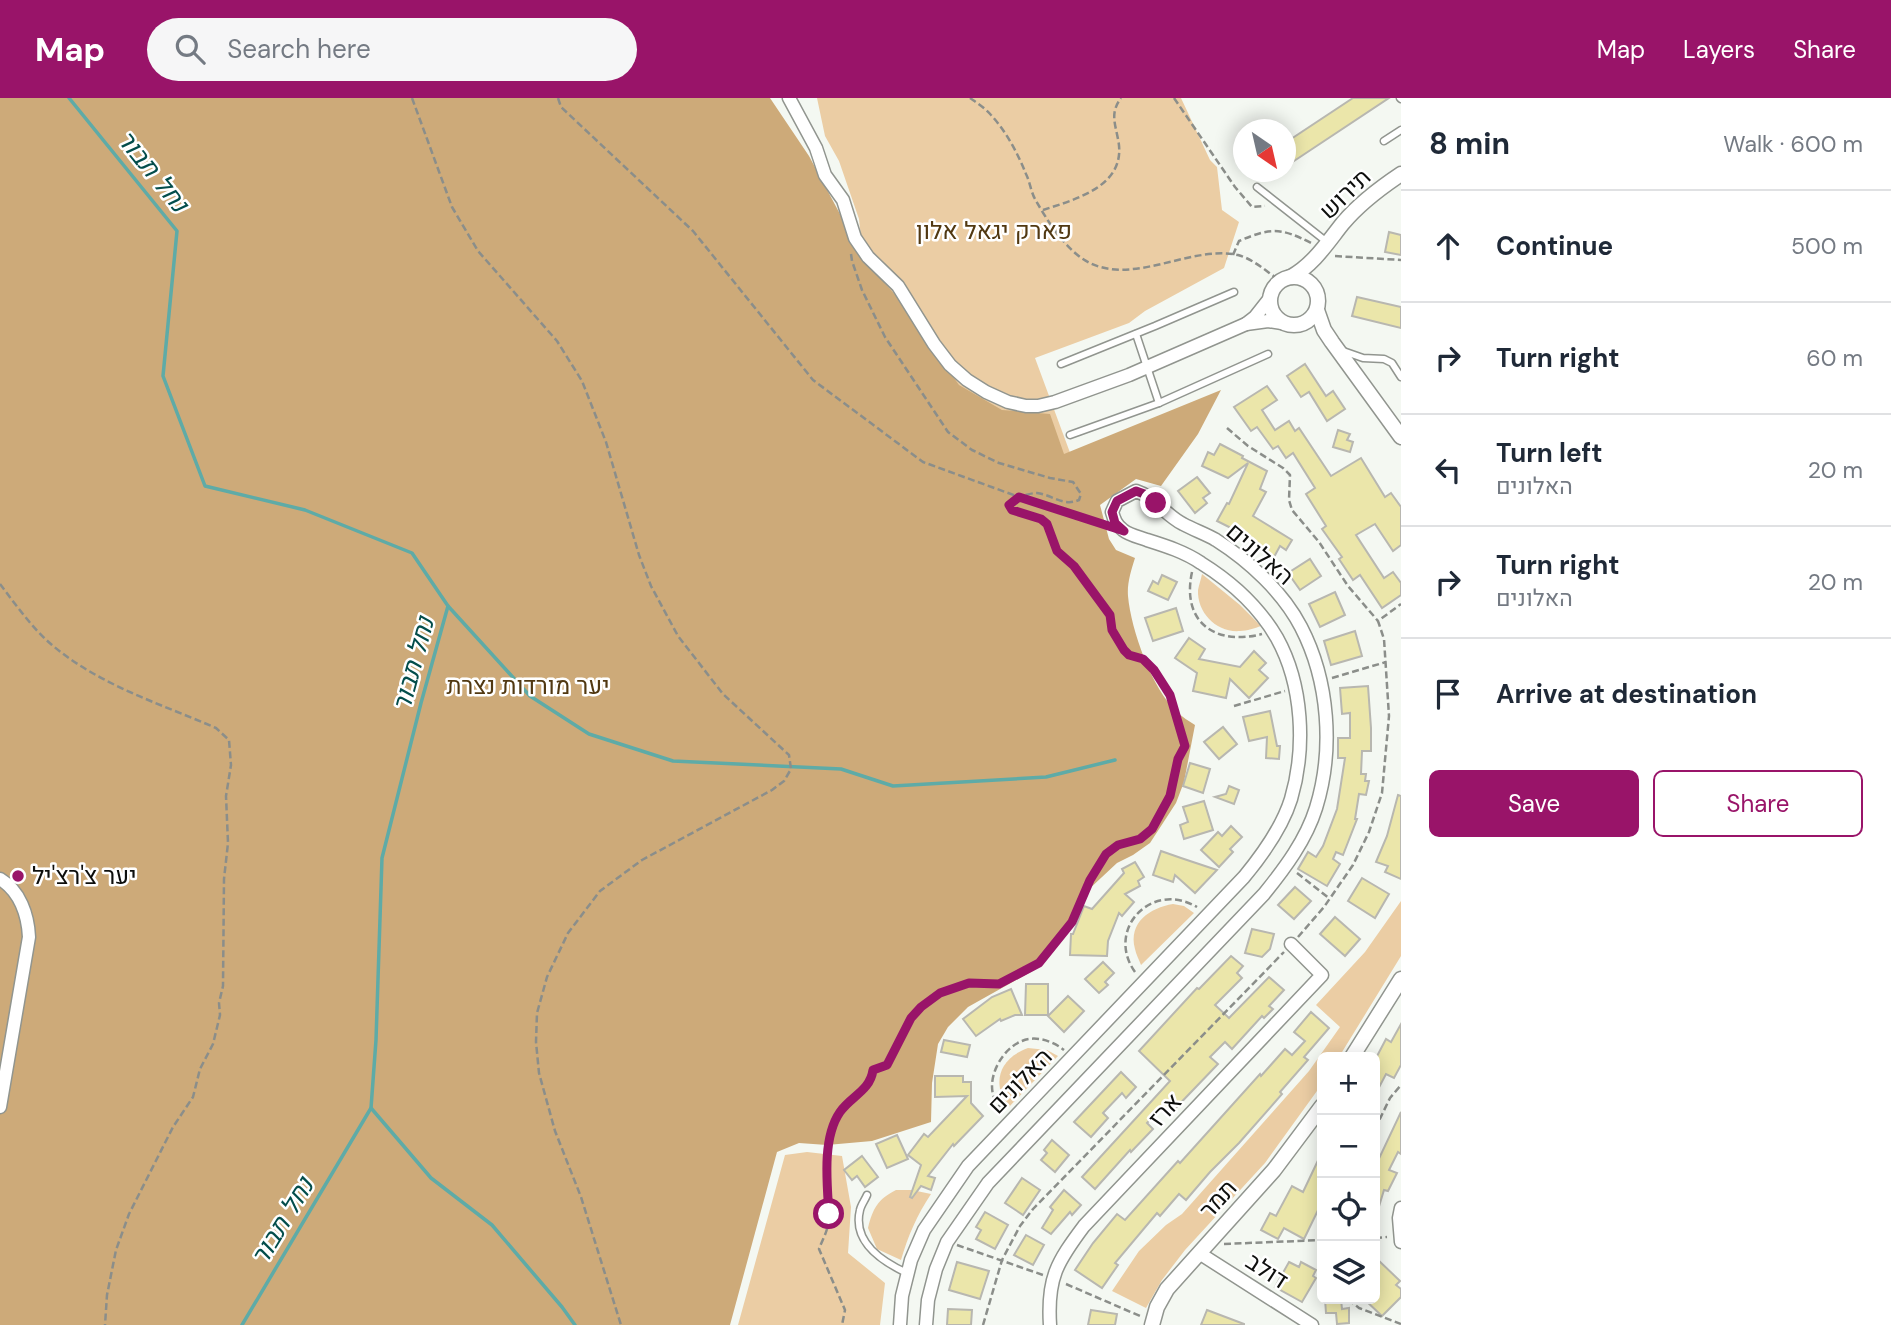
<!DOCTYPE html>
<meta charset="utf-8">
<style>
:root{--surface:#fff;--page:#f6f6f7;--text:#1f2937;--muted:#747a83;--line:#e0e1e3;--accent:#991469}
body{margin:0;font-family:"DM Sans",Heebo,sans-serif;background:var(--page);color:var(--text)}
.controls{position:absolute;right:21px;bottom:21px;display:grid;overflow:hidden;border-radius:10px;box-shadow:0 4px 18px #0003}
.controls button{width:63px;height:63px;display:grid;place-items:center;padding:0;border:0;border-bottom:2px solid var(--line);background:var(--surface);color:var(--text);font:35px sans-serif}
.compass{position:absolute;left:1233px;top:21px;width:63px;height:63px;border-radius:50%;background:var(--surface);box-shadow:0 4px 18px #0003;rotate:146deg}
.stop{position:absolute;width:21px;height:21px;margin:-16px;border:5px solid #991469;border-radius:50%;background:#fff}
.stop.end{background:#991469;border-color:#fff;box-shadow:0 2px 7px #0008}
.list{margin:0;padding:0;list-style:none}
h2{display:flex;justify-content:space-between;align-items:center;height:91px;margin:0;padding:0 28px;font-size:30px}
h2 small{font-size:23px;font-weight:400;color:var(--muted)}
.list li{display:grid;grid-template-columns:46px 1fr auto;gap:21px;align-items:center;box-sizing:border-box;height:112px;padding:0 28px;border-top:2px solid var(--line)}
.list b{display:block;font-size:26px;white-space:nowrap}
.list p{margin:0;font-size:23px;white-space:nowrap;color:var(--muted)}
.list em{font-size:23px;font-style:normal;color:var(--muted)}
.actions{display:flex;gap:14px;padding:21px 28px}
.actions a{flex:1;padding:16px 0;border:2px solid var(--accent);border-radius:10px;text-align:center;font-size:24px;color:var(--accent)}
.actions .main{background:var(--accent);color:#fff}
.icon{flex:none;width:38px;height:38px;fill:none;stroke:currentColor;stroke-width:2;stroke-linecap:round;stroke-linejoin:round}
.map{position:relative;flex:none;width:1401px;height:1227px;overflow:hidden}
header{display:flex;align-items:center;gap:42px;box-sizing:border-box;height:98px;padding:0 35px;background:var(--accent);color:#fff}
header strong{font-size:33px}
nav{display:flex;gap:38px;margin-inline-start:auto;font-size:24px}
.search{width:490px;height:63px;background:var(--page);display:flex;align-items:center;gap:18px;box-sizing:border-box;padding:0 24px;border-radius:38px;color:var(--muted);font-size:26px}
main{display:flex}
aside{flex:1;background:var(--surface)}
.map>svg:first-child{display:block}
</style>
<header>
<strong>Map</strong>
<div class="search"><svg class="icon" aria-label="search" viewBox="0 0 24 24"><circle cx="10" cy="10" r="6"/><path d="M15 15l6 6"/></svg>Search here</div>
<nav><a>Map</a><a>Layers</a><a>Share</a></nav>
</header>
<main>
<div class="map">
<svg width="1401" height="1227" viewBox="0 0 1401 1227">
<rect width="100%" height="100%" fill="#f4f8f2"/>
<g fill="#ebcda4">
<polygon points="817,0 1181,0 1210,62 1217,69 1222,112 1239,124 1224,170 1145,213 1129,225 1035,260 1079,379 989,349 864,167 859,121 839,63 825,38"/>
<path d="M1202,476L1240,507L1261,528C1255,530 1247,533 1240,533C1217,535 1197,515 1198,492C1199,487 1201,481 1202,476Z"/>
<polygon points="1401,803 1401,858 1339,959 1322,959 1322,986 1265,1065 1185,1152 1162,1182 1146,1210 1112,1193 1139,1153 1166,1127 1182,1116 1309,973 1340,929 1316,907 1365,854"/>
<path d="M1173,806L1184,808L1194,815L1141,867C1139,862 1136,856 1135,851C1128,824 1150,810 1173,806Z"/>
<path d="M1028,950L1047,952L1058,958L1008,1010C992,985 998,961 1028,950Z"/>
<polygon points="807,1054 842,1058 851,1109 848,1155 885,1185 880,1227 738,1227 785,1057"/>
<path d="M896,1092H912L931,1096C917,1117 908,1138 901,1162L877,1151L868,1130C873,1110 878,1101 896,1092Z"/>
</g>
<path fill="#cdaa79" d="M0,0H770L809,58L848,131L875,174L897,199L959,287L1002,312L1050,316L1064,356L1221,292L1198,336L1161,388L1136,381L1100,407L1109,441L1116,452L1135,460C1131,473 1127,485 1128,498C1131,532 1152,591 1177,614C1182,619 1189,623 1195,627L1184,684L1176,705L1150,745L1133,757L1117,765L1087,793L1077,810L1069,829L1053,854L1036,871L968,909L948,929L938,946L932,985L931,1024L872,1043L827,1047L799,1045L777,1054L730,1227H0Z"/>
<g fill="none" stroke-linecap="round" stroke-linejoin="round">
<g stroke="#5eaba7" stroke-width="3.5">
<polyline points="69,0 177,133 163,278 205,388 305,412 412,455 448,508 421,605 382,760 376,942 371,1010 242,1227"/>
<polyline points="448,508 530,598 589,636 673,663 841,671 893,688 1046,679 1115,662"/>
<polyline points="371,1010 431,1080 492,1127 562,1209 575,1227"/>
</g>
</g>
<g fill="#ebe6aa" stroke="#b8b7b0" stroke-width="2">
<polygon points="1353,0 1389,0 1285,69 1285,45"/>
<polygon points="1389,134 1401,137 1401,157 1385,154"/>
<polygon points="1357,199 1401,209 1401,230 1352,218"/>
<polygon points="1305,266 1326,298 1333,293 1345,311 1327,323 1309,294 1301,299 1287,278"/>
<polygon points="1267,288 1277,302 1262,312 1275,332 1289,323 1295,333 1299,330 1331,378 1361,360 1385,399 1391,395 1401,409 1401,447 1393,453 1375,426 1356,437 1384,480 1393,474 1401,485 1401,497 1382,510 1360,477 1353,482 1339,461 1342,459 1322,431 1326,428 1306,396 1315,390 1293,355 1286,360 1278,348 1273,351 1257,329 1251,333 1234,309"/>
<polygon points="1338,332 1350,336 1347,342 1353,344 1350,354 1333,349"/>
<polygon points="1220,346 1243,358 1242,360 1267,373 1260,391 1266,394 1253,418 1292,442 1286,452 1280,448 1274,459 1251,444 1253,441 1217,423 1227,405 1229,406 1248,365 1228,380 1202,368 1208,354 1214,357"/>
<polygon points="1197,379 1210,395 1203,400 1207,405 1195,415 1178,393"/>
<polygon points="1310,461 1321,478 1300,492 1288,475"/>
<polygon points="1162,477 1177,484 1168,502 1148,493 1153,483 1158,486"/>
<polygon points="1335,494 1345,517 1320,529 1309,506"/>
<polygon points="1176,510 1183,533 1153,543 1145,520"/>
<polygon points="1355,533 1362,558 1331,567 1324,543"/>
<polygon points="1189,540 1205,551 1199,561 1240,569 1254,553 1266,565 1259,572 1268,580 1249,600 1230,581 1226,600 1193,593 1197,575 1175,560"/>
<polygon points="1368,588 1371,630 1371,653 1362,653 1361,676 1366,676 1365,683 1369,683 1366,697 1359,696 1355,721 1357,721 1343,757 1336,754 1333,761 1340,766 1327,788 1298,771 1308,754 1316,759 1323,748 1337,711 1345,660 1338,660 1338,640 1350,640 1350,615 1342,616 1340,590"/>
<polygon points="1270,613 1277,648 1280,648 1279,661 1266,660 1267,639 1249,643 1243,619"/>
<polygon points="1223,629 1237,646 1219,661 1204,644"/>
<polygon points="1190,665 1210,671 1203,695 1183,688"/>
<polygon points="1229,688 1239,692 1234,706 1215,699 1226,696"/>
<polygon points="1398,697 1401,698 1401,781 1385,774 1388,768 1376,764 1387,738"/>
<polygon points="1204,703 1213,732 1184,741 1180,727 1188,724 1183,709"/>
<polygon points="1231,728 1242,739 1230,751 1233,754 1219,769 1201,752 1218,734 1222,738"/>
<polygon points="1161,753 1181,760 1217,772 1195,795 1175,777 1173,784 1153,777"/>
<polygon points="1135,764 1144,779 1138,783 1140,788 1125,796 1134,804 1122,818 1119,815 1108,843 1107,858 1070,857 1071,836 1073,836 1084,808 1092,811 1124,775 1122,771"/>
<polygon points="1362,780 1389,796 1375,820 1348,803"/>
<polygon points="1295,789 1311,803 1294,821 1278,807"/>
<polygon points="1335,819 1360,841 1345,858 1320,836"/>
<polygon points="1252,831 1274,836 1270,851 1262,859 1245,855"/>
<polygon points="1231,858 1243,868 1237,875 1242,880 1215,907 1229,920 1269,879 1284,892 1269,908 1273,911 1264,920 1262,918 1232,951 1225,944 1210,959 1218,966 1169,1017 1161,1010 1147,1025 1153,1031 1131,1054 1130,1052 1095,1091 1082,1079 1170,983 1139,953 1197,890 1199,891"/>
<polygon points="1103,864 1114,875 1105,884 1108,887 1099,895 1085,881"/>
<polygon points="1026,886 1048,886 1048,917 1025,917"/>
<polygon points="1011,891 1022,917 1015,917 1001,923 1000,921 976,938 963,921 992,899"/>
<polygon points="1068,898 1084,913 1064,934 1048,918"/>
<polygon points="1311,914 1329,930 1304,959 1308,962 1280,994 1282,996 1239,1045 1210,1074 1186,1102 1179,1096 1160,1118 1157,1115 1115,1165 1118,1167 1102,1190 1075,1172 1093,1145 1117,1116 1125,1122 1178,1063 1180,1065 1260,976 1261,978 1285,951 1292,957 1305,943 1294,934"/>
<polygon points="1401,926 1401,967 1394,980 1386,976 1375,997 1375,962 1386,941 1391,944"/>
<polygon points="944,942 970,947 967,959 941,954"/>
<polygon points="1121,974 1136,989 1126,1000 1122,995 1103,1015 1108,1020 1091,1039 1074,1024"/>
<polygon points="935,978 963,978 963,984 971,984 971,1005 983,1018 954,1048 953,1046 928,1078 935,1080 931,1092 921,1088 912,1100 910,1099 921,1067 908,1057 924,1036 928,1039 967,998 935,999"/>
<polygon points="1401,1014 1401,1056 1398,1054 1389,1072 1397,1075 1388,1093 1384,1092 1377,1115 1375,1115 1375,1069"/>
<polygon points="897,1037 908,1061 887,1070 876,1046"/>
<polygon points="1052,1042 1069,1057 1055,1074 1041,1062 1047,1055 1044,1052"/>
<polygon points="1322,1054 1322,1104 1304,1141 1284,1130 1278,1141 1261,1132 1270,1115 1276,1118 1292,1088 1303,1094"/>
<polygon points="862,1058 878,1079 865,1089 857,1078 852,1082 844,1072"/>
<polygon points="1022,1080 1040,1092 1023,1117 1005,1105"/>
<polygon points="1064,1092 1081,1107 1072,1117 1070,1114 1051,1136 1042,1130 1053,1112 1050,1109"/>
<polygon points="985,1114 1008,1127 995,1151 976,1141 981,1132 976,1129"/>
<polygon points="1026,1137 1044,1147 1033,1167 1014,1157"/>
<polygon points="1375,1159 1400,1183 1396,1187 1401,1191 1401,1199 1382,1218 1364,1201 1375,1201"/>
<polygon points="957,1164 989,1173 980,1201 949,1192"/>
<polygon points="1289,1164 1299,1169 1301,1164 1316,1172 1313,1178 1316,1180 1302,1204 1275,1189"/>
<polygon points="1325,1201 1341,1201 1342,1211 1349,1210 1349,1225 1337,1226 1336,1215 1326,1215"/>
<polygon points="948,1211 972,1212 971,1227 947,1227"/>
<polygon points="1091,1212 1117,1216 1115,1227 1088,1227"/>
<polygon points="1207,1212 1244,1226 1244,1227 1201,1227"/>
</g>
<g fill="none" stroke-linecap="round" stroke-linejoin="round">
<defs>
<g id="service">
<polyline points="1400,0 1401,1"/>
<polyline points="1384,43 1401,32"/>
<polyline points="1257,89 1327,144"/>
<polyline points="1136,236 1159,305"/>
<polyline points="1343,253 1363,260 1384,261 1392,265 1401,279"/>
<polyline points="1061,266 1155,228 1234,194"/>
<polyline points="1070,337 1159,305 1268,256"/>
<path d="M867,1097C865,1102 861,1107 860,1112C852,1145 883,1164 907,1175"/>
</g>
<g id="minor">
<polyline points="789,0 816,50 825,77 843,102 855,140 868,159 898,188 934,246 950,267 967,282 986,294 1008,304 1026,308 1038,308 1055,304 1129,277 1246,226"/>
<polyline points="1270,200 1255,219 1246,226 1268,223 1282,225"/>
<path d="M0,781C20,793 28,817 29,839L0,1009"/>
<polyline points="1401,1110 1399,1120 1401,1144"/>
<polyline points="1199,1155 1312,1227"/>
<path d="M900,1227L902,1198L911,1162L924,1132L968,1068L1244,779C1263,756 1282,730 1291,701C1306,650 1303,587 1277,540C1259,509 1230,483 1201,465C1185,454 1166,448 1147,442C1139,439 1129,437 1123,432C1116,427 1114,421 1112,414L1117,403L1136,393C1155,399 1165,417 1183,426C1194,432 1206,436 1216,442C1249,463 1283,494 1301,529C1329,583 1334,652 1316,710C1306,742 1285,770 1264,796L988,1085L947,1144L936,1171L928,1202L926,1227"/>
<path d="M1050,1227C1047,1180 1057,1164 1084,1128L1322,877L1291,846"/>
</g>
<g id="tertiary">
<circle cx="1294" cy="203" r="24"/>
<path d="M1291,179C1314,166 1327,145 1343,125C1359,106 1380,90 1401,76"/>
<polyline points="1317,212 1324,232 1332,244 1401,339"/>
<polyline points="1352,959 1401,881"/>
<polyline points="1152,1227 1157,1209 1167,1191 1274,1072 1322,1008"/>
</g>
</defs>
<use href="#service" stroke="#91958f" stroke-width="9"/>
<use href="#minor" stroke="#91958f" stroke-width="15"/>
<use href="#tertiary" stroke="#91958f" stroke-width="17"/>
<g stroke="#8b8e8a" stroke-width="2.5" stroke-dasharray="7 3.5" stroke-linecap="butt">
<polyline points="412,0 452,109 478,153 557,243 582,283 606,344 639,457 651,488 678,538 723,596 789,657 791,671 784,683 772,692 642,762 600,793 568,835 547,879 537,915 536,944 539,975 555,1033 581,1099 621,1227"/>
<path d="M558,0L561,9L693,133L813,282L923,364L1019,399L1009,406L1012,412L1041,421L1047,426L1057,453L1074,468L1110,517L1112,532L1123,552L1129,557L1143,561L1154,572L1170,597L1185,648L1178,661L1170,698L1151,731L1140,741L1118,747L1106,756L1090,782L1072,824L1039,865L999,886L969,885L940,895L921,909L911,920L887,966L873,972C870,997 840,1004 833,1028C830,1040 826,1054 826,1066C826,1087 832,1110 827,1131C825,1138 821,1145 819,1151L845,1212L842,1227"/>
<path d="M970,0C977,5 985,10 991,17C1006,33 1018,56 1026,76C1030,84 1031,94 1035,101C1048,124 1067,154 1090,165C1135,187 1191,147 1238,157C1253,161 1266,173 1279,182"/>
<polyline points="1174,0 1235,89 1252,109 1265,108"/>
<path d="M1043,112C1076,101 1128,88 1118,41C1115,25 1110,15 1121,0"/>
<path d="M851,156L852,163L862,192L885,239L948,334L972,352L999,365L1050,380L1073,384L1081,396L1079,402C1063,409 1053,397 1037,395C1032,395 1025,397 1019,399"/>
<path d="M1233,157L1239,143C1270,130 1280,129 1311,145"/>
<polyline points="1335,158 1401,162"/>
<polyline points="1227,330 1248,348 1283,370 1290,377 1289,402 1292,412 1319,444 1348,488 1378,523"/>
<polyline points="1019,399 1102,426"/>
<path d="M1192,474C1181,525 1216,548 1262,536"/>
<path d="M0,486C16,507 32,530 52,547C99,587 161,606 216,630L229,642L231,667L226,698L228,745L224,781L223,888L219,905L220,917L213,946L200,971L193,999L173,1029L129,1116L116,1152L107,1197L105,1227"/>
<polyline points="1332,580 1386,564"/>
<polyline points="1234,608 1285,593"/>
<polyline points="1297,775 1330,801"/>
<polyline points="1298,839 1324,809 1353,767 1369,734 1382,695 1389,618 1384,541 1378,523 1401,506"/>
<path d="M1135,874C1105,832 1151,782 1197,809"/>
<path d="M1003,1012C1001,1009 998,1007 996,1004C984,983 1001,951 1022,943C1035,937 1053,943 1064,952"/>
<polyline points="1375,1031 1390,1000 1401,987"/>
<polyline points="1375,1140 1387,1139"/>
<polyline points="1224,1146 1322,1142"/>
<polyline points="957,1147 1043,1177"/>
<polyline points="1066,1186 1140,1218"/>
<polyline points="1348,1201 1359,1210 1401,1226"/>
<polyline points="983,1227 1002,1162 1020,1128 1033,1111 1284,854"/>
</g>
<use href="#service" stroke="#fff" stroke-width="6"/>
<use href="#minor" stroke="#fff" stroke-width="12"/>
<use href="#tertiary" stroke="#fff" stroke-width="14"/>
</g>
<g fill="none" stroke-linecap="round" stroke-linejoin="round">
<path stroke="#991469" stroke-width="9" d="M829,1116C827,1085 822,1040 840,1014C851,998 870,993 873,972L887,967L911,920L921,909L940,895L969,885L999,886L1039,865L1072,824L1090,782L1106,756L1118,747L1140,741L1152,731L1170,698L1178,661L1185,648L1170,597L1154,572L1143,561L1129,557L1124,552L1112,532L1110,517L1074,468L1057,453L1047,426L1041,421L1012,412L1009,407L1019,399L1124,433L1115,425L1112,414L1117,403L1136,393L1147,397L1156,405"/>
</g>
<circle fill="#991469" stroke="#fff" stroke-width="2.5" cx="18" cy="778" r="7"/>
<g text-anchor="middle" stroke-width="5" stroke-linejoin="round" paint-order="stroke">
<g font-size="24" fill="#0d0e0c" stroke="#fff">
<text transform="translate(1345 96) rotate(-44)" y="8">תירוש</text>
<text transform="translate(1260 456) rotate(41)" y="8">האלונים</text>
<text transform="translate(1020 983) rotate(-46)" y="8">האלונים</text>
<text transform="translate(1165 1012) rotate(-47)" y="8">ארז</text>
<text transform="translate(1218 1101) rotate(-48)" y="8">תמר</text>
<text transform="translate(1267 1173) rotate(33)" y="8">דולב</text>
</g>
<g font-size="24" fill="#513811" stroke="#fff">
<text x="994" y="141">פארק יגאל אלון</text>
<text x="528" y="596">יער מורדות נצרת</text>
</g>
<g font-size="24" fill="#0d0e0c" stroke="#fff" text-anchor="start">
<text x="32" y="786">יער צ'רצ'יל</text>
</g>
<g font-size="26" font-style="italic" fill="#034d4b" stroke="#fff">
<text transform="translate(153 73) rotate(51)" y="9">נחל תבור</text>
<text transform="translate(413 566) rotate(-75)" y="9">נחל תבור</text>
<text transform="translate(282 1123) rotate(-59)" y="9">נחל תבור</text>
</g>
</g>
</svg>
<div class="controls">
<button>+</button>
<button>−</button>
<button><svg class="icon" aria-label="locate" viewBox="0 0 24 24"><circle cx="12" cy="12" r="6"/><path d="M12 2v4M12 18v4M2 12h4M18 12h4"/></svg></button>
<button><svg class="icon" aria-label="layers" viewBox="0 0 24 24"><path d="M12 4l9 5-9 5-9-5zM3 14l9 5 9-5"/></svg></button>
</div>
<svg class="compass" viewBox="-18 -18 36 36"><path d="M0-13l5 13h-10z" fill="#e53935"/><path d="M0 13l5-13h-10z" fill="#747a83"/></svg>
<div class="stop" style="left:829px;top:1116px"></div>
<div class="stop end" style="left:1156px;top:405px"></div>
</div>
<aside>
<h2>8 min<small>Walk · 600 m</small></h2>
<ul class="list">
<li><svg class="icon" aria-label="ahead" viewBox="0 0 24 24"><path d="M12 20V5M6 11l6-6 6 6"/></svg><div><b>Continue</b></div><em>500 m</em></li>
<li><svg class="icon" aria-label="right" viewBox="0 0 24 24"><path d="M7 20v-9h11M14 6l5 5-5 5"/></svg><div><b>Turn right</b></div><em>60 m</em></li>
<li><svg class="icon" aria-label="left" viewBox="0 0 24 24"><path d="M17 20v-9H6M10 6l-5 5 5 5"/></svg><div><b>Turn left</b><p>האלונים</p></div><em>20 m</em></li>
<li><svg class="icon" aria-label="right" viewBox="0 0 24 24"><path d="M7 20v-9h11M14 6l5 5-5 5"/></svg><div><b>Turn right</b><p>האלונים</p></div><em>20 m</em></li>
<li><svg class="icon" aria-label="arrive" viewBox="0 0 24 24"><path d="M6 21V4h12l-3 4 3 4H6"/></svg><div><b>Arrive at destination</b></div></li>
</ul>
<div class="actions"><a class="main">Save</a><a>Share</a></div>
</aside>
</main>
